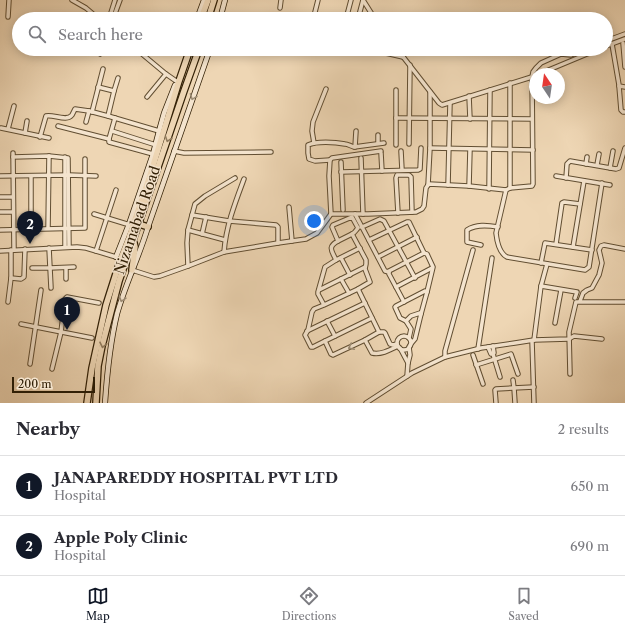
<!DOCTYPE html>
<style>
:root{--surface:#fff;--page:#f7f7f7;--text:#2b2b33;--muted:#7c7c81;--line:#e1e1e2;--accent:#111827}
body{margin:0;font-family:"Libre Caslon Text",serif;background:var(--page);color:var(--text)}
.compass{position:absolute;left:529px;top:68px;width:36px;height:36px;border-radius:50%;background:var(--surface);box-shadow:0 2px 10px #0003;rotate:347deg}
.scale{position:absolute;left:12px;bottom:10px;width:83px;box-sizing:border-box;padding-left:4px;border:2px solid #322006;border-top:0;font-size:11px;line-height:14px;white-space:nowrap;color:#322006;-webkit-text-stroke:3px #f4e4ce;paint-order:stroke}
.you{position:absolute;left:314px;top:221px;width:14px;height:14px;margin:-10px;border:3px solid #fff;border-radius:50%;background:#1a73e8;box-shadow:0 0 0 6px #1a73e833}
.badge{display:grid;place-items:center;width:26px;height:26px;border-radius:50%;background:var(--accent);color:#fff;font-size:13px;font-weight:700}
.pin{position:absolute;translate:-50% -33px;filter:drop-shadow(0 1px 2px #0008)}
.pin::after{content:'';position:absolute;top:21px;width:14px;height:12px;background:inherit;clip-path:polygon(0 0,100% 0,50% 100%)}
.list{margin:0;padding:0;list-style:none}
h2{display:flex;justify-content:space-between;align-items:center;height:52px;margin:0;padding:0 16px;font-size:17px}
h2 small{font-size:13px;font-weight:400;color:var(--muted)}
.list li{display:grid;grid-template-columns:26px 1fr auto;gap:12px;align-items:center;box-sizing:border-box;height:60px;padding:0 16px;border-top:1px solid var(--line)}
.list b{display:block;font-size:15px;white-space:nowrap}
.list p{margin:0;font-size:13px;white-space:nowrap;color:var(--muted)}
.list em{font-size:13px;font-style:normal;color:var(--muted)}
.icon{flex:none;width:22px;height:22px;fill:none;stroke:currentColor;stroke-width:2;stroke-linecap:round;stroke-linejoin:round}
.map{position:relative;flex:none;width:625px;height:403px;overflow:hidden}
.search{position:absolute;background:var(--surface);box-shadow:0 2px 10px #0003;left:12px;right:12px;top:12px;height:44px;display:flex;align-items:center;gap:10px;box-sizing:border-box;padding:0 14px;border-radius:22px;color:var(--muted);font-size:15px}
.sheet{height:172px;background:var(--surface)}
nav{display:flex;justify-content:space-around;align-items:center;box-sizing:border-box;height:56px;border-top:1px solid var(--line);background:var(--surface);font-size:11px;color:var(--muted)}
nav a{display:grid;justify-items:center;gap:2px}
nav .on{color:var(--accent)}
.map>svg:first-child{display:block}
</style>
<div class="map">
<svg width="625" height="403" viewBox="0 0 625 403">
<rect width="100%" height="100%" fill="#eed6b4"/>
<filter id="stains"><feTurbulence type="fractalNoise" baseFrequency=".005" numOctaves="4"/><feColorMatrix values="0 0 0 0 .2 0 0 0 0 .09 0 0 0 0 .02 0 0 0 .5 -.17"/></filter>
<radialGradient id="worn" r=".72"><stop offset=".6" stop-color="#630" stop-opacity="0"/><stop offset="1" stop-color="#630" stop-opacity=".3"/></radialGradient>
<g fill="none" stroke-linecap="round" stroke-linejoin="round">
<defs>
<g id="minor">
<polyline points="72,0 86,8 99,19"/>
<polyline points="363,0 375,19"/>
<polyline points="280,8 281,0"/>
<polyline points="314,16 318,0"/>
<polyline points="8,17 9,0"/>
<polyline points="109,19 115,0"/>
<polyline points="113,19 120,0"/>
<polyline points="346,19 351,0"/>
<polyline points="358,19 363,0"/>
<polyline points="606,41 625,34"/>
<polyline points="623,43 625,67"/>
<polyline points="612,44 619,85 619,86 625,87"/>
<polyline points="606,46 625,39"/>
<polyline points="136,49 166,74 179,83"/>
<polyline points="368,49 403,57"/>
<polyline points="397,49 439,103 442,105 535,76"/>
<polyline points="100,54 103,49"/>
<polyline points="539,74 599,49"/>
<polyline points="619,86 621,110 623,112 625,112"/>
<polyline points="98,87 114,91"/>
<polyline points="396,90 396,145"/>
<polyline points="469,96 470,119"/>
<polyline points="147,97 166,74"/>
<polyline points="92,112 103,69"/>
<polyline points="108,116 114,91 118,78"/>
<polyline points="115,118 109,139 109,142 153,154"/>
<polyline points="396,118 532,119"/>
<polyline points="86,122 89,111"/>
<polyline points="58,126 109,139"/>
<polyline points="1,128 49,138"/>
<polyline points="8,129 14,106"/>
<polyline points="112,131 156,145"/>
<polyline points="25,133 27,121"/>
<polyline points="378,135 378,143"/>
<path d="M40,137L46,116C53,114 67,122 72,115C73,113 74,111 75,109L89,111L108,116L159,131"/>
<polyline points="314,143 312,131 313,122 326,89"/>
<polyline points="409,144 410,65"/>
<polyline points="355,147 356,131"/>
<polyline points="430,148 533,150"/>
<polyline points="174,151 184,153 271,152"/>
<polyline points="401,151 402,170"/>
<polyline points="13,153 14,250"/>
<polyline points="381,153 382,171"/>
<polyline points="13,157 49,156 68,158 69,247"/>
<polyline points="65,157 65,247"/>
<polyline points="361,158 363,214"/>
<path d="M330,160L315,161L309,159L308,153V145C316,141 335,142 345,144C348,144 350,146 354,147L384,143"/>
<polyline points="341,162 343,210"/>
<polyline points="586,164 587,157"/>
<polyline points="597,165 599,154"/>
<polyline points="610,168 613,151"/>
<polyline points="341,172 418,170 420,169 421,148"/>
<polyline points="0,176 69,175 96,176"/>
<polyline points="31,176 31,229"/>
<polyline points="556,176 610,185"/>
<polyline points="566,178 567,164 570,161 616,169 619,168 625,148"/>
<polyline points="428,185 430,148 430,92"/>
<polyline points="448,185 450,103"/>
<polyline points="469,186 470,149"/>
<polyline points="510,188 510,83"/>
<polyline points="489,189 490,90"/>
<path d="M506,190L496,233C497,242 499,253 507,257L585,270L589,267L602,183"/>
<polyline points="0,197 13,197"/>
<polyline points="289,207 292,241"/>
<polyline points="0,212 13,212"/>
<polyline points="398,213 396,178 397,175 409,175 411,177 412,212"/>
<polyline points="94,214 130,225"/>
<polyline points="331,214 329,176 330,160 332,158 381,151"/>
<polyline points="355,214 362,227 361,227"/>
<polyline points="192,215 229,221 276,225 278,227 278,243"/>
<polyline points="48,228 49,156"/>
<polyline points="0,230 85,228 85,159"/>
<polyline points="188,230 225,240"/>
<polyline points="202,234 206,217"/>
<polyline points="369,240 407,222 409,222 424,253"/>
<polyline points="338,241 352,234"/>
<polyline points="556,244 562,203 564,202 580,204"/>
<path d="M481,245L467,242V230C476,224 487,225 498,227"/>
<polyline points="573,247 584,181"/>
<polyline points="49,248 50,268 74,267"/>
<polyline points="0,251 77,247 86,248 116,257"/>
<polyline points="96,251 116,190"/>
<path d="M224,252C226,226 235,203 244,179"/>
<polyline points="378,257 417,237"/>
<polyline points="341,258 350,275"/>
<polyline points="336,260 360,248"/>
<polyline points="541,263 545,243 592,250"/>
<polyline points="188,266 187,243 188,230 195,204 205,196 235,178"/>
<polyline points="32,268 50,268 51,288"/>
<polyline points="66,268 66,279"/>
<polyline points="132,270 154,277 160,276 188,266 224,252 278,243 306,239 317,233 331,214 368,214 416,212 422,209 424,206 426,188 428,185 429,184 469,186 506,190 510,188 532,186 533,184 532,77 533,72 536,68 541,63 561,54 571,55 583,49"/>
<polyline points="389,272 385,271 362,227 380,219 384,221 415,278"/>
<polyline points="11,278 21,279 24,277 25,249"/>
<polyline points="341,279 349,293"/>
<polyline points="541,286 577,292 575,298"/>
<polyline points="396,287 432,268"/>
<polyline points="358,289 379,332 384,332 385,333 390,344 393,345 397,344"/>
<polyline points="319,290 365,267"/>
<polyline points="580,301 583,293 587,290 592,288 599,275 602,263 599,250 601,246 604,245 625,249"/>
<polyline points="8,302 11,278 11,250"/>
<polyline points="404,302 389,274 389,271 424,253 427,254 433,267 427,292"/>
<path d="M324,305L358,289L370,282L365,269L366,264V260L352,234C355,233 356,230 358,228L352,217L333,225L332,227L338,241C327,247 332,251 336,260L325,267L318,292V294L324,305L314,309L312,312L308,330L305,335L311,347H313L325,341L331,354L333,355L365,340L372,353C381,355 390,350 398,346"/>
<polyline points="327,321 335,336"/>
<polyline points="406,321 400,318 395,307 396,306 425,291 427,292 421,314"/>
<polyline points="555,323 561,290"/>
<polyline points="21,324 92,338"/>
<polyline points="307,331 365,303"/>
<circle cx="404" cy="343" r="7"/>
<polyline points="409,338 411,329 406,321 411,316 420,313 421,314 415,339 410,345"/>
<polyline points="365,340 379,332"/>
<polyline points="534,340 541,286 547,264"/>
<polyline points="325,341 372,318"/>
<polyline points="532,341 534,403"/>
<polyline points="488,347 491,354 494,353 493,346"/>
<polyline points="400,348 408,363"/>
<polyline points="478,349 492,258"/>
<polyline points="493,354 500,377"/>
<polyline points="473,355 483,384"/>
<polyline points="445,357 445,351 473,250"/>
<polyline points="30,364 41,290"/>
<polyline points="476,365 511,354 518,374"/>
<polyline points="52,369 61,332 65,299 67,297 99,303"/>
<polyline points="570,374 569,332 576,302 625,302"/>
<polyline points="407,376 408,363 410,355 409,347"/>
<polyline points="513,380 514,388 515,403"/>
<polyline points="366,403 412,373 445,357 481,348 515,343 534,340 569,339 574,336 602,339"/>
<polyline points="496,403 495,390 496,389 534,387"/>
</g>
<g id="secondary">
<polyline points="197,19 204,0"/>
<polyline points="220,19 225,0"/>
<polyline points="116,257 129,224 153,154 159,131 164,113 175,85"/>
<path d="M105,403C107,374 110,343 117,314C125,285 139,257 148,227L210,49"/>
</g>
<g id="trunk">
<polyline points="201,19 208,0"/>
<polyline points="208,19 214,0"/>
<polyline points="139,224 148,227"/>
<polyline points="132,270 135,247 134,243"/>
<polyline points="87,403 92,368 106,305 120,261 129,238 149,179 179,81 190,49"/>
<polyline points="96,403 98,366 102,346 108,323 119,281 184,91 199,49"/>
</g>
</defs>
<use href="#minor" stroke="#614e32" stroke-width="5.5"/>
<use href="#secondary" stroke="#322006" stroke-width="6"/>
<use href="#trunk" stroke="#322006" stroke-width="8"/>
<use href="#minor" stroke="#f4e4ce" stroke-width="3.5"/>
<use href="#secondary" stroke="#f4e4ce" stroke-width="4.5"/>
<use href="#trunk" stroke="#eed6b4" stroke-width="5.5"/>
</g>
<defs><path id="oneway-chevron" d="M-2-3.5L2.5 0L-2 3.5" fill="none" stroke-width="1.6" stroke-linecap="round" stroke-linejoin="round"/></defs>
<g stroke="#9d8c74">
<use href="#oneway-chevron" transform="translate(193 97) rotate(111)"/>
<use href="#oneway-chevron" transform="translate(122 299) rotate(108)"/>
<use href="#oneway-chevron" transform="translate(351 347) rotate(153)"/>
</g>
<g stroke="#907b5d">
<use href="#oneway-chevron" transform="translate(168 139) rotate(109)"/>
<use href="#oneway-chevron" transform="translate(103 345) rotate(102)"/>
</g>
<g text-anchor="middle" stroke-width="3" stroke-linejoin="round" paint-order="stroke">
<g font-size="14" fill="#322006" stroke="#f4e4ce">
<text transform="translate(137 220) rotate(-71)" y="5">Nizamabad Road</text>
</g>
</g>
<rect width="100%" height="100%" filter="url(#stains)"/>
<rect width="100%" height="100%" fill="url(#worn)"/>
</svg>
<svg class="compass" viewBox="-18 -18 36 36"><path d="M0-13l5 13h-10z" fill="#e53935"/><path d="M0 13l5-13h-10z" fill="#7c7c81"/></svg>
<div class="scale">200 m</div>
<div class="you"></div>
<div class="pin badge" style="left:67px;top:330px">1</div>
<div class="pin badge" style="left:30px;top:244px">2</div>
<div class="search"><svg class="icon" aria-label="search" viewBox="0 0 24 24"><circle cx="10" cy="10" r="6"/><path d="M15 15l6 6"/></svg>Search here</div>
</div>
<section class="sheet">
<h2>Nearby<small>2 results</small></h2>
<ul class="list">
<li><span class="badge">1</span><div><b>JANAPAREDDY HOSPITAL PVT LTD</b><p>Hospital</p></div><em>650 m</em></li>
<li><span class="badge">2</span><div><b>Apple Poly Clinic</b><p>Hospital</p></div><em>690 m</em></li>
</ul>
</section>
<nav>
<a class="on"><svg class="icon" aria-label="map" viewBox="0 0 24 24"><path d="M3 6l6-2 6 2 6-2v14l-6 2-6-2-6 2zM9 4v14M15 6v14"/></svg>Map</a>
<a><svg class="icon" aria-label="directions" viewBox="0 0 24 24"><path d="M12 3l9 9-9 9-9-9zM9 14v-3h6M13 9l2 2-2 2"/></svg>Directions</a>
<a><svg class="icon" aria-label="saved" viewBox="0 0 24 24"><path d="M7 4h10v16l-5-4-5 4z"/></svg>Saved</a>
</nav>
